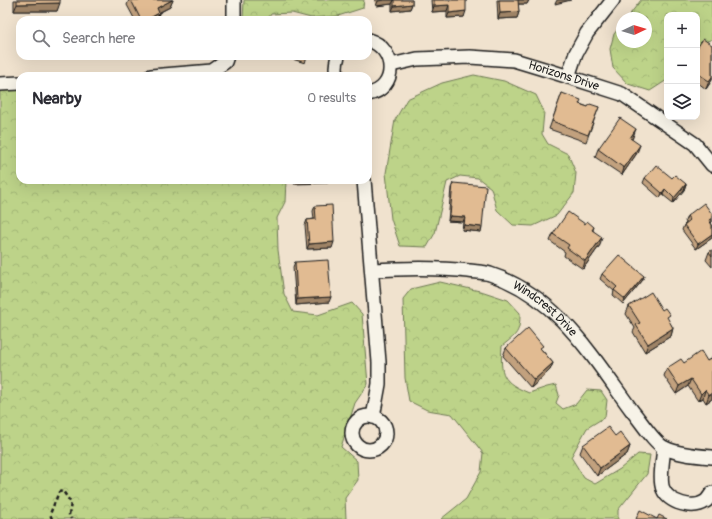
<!DOCTYPE html>
<meta charset="utf-8">
<style>
:root{--surface:#fff;--page:#f2f2f3;--text:#2b2b33;--muted:#7c7c81;--line:#e1e1e2}
body{margin:0;font-family:Pangolin,sans-serif;background:var(--page);color:var(--text)}
.controls{position:absolute;right:12px;top:12px;display:grid;overflow:hidden;border-radius:8px;box-shadow:0 4px 16px #0002}
.controls button{width:36px;height:36px;display:grid;place-items:center;padding:0;border:0;border-bottom:1px solid var(--line);background:var(--surface);color:var(--text);font:20px sans-serif}
.compass{position:absolute;left:616px;top:12px;width:36px;height:36px;border-radius:50%;background:var(--surface);box-shadow:0 4px 16px #0002;rotate:86deg}
.list{margin:0;padding:0;list-style:none}
h2{display:flex;justify-content:space-between;align-items:center;height:52px;margin:0;padding:0 16px;font-size:17px}
h2 small{font-size:13px;font-weight:400;color:var(--muted)}
.icon{flex:none;width:22px;height:22px;fill:none;stroke:currentColor;stroke-width:2;stroke-linecap:round;stroke-linejoin:round}
.map{position:relative;flex:none;width:712px;height:519px;overflow:hidden}
.search{position:absolute;background:var(--surface);box-shadow:0 4px 16px #0002;left:16px;top:16px;width:356px;height:44px;display:flex;align-items:center;gap:10px;box-sizing:border-box;padding:0 14px;border-radius:12px;color:var(--muted);font-size:15px}
.panel{position:absolute;background:var(--surface);box-shadow:0 4px 16px #0002;left:16px;top:72px;width:356px;height:112px;border-radius:12px}
.map>svg:first-child{display:block}
</style>
<div class="map">
<svg width="712" height="519" viewBox="0 0 712 519">
<defs>
<pattern id="forest-crowns" width="20" height="18" patternUnits="userSpaceOnUse"><rect width="20" height="18" fill="#bdd389"/><path d="M2 6a3 3 0 1 1 6 0M12 15a3 3 0 1 1 6 0" fill="none" stroke="#a2b576"/></pattern>
</defs>
<rect width="100%" height="100%" fill="#f0e2ce"/>
<filter id="ink" filterUnits="userSpaceOnUse"><feTurbulence type="fractalNoise" baseFrequency=".025" numOctaves="2"/><feDisplacementMap in="SourceGraphic" scale="8" xChannelSelector="R" yChannelSelector="G"/><feConvolveMatrix kernelMatrix="1 2 1 2 8 2 1 2 1" color-interpolation-filters="sRGB"/></filter>
<g filter="url(#ink)">
<g fill="url(#forest-crowns)" stroke="#6c7852">
<polygon points="244,0 364,0 363,8 338,16 311,18 292,13 271,14 267,20 243,20"/>
<polygon points="641,0 712,0 712,39 697,46 697,15 667,15 667,80 650,91 628,84 613,68 610,49 614,34 622,24 622,42 646,42 646,18 627,18"/>
<polygon points="474,75 504,81 536,95 544,112 542,134 548,144 568,154 576,173 574,193 557,215 533,226 513,225 497,210 491,188 478,178 460,176 447,182 435,233 427,247 400,246 391,219 386,173 395,120 407,99 442,83"/>
<polygon points="20,90 20,180 231,180 235,182 251,180 286,180 285,202 277,218 278,250 284,294 293,312 318,315 352,303 362,314 368,384 355,403 341,447 357,461 358,480 345,498 346,519 0,519 0,91"/>
<path d="M440,282L484,292L508,300L520,313C520,333 517,334 502,346C500,375 502,382 529,393L547,387L556,385L559,395L556,403L563,409L576,404L587,390L601,391L607,400L605,417L587,428L571,457L584,478L595,484L620,469L638,454L650,455L647,474L618,510V519H441L466,499L481,472L483,453L452,414L427,410L409,401L405,378L403,299L411,289Z"/>
</g>
<g fill="none" stroke-linecap="round" stroke-linejoin="round">
<defs>
<g id="street">
<polyline points="234,0 234,20"/>
<path d="M368,40C397,48 398,89 368,94"/>
<path id="s1" d="M391,65L417,59L470,57L514,60L547,70L622,94L695,144L712,165"/>
<polyline points="151,76 212,71 225,62 227,56"/>
<path d="M337,76C335,69 336,63 338,56"/>
<polyline points="568,77 576,53 587,33 613,0"/>
<polyline points="0,84 20,83"/>
<polyline points="364,180 379,362 379,384 373,417"/>
<path id="s2" d="M372,270C404,268 436,267 469,271C475,272 483,272 490,274C558,296 593,358 633,412C640,420 655,444 665,448C677,454 698,456 712,457"/>
<circle cx="369" cy="433" r="17"/>
<path d="M664,448C663,458 659,480 663,489C669,503 693,510 706,501C708,499 710,496 712,493"/>
</g>
</defs>
<use href="#street" stroke="#1c1c1c" stroke-width="16"/>
<polyline stroke="#1c1c1c" stroke-width="2.5" stroke-dasharray="4 3" stroke-linecap="butt" points="52,519 50,514 59,492 63,491 71,503 69,515 71,519"/>
<use href="#street" stroke="#f7f3e8" stroke-width="13"/>
</g>
<g fill="#c2a17e" stroke="#1c1c1c">
<polygon points="14,0 60,0 57,11 14,11"/>
<polygon points="129,0 173,0 170,7 159,13 157,20 135,20 127,5"/>
<polygon points="375,0 412,0 412,4 410,9 392,11 392,4 376,6"/>
<polygon points="431,0 466,0 464,17 447,18 447,11 432,12"/>
<polygon points="497,0 529,0 527,4 518,4 519,12 517,18 498,19"/>
<polygon points="712,45 712,80 706,89 697,82 697,48"/>
<polygon points="283,56 307,56 305,63"/>
<polygon points="562,93 580,104 588,107 599,107 586,142 549,129"/>
<polygon points="633,137 632,139 637,153 622,175 595,157 598,149"/>
<polygon points="645,178 672,178 686,184 684,190 673,203 663,195 660,198 643,183"/>
<polygon points="453,183 481,232 462,230 463,222 448,221 451,188"/>
<polygon points="315,206 332,248 307,249 305,225 307,220 314,219 313,211"/>
<polygon points="712,214 712,222 711,223 712,225 712,238 696,249 682,230 684,225 686,223 685,221 687,216"/>
<polygon points="585,224 594,227 593,230 600,245 583,269 564,256 565,252 550,241 553,234"/>
<polygon points="712,250 712,267 706,260 709,252"/>
<polygon points="295,262 329,302 296,305 293,267"/>
<polygon points="602,274 644,276 642,281 623,304 613,295 614,291 600,279"/>
<polygon points="629,306 668,320 673,328 671,336 645,352 633,332 635,328 626,314"/>
<polygon points="506,348 542,350 553,363 550,370 531,388 503,356"/>
<polygon points="712,358 712,399 706,403 703,398 698,401 688,386 676,394 664,376 667,368 684,363 707,361"/>
<polygon points="615,436 630,446 627,454 597,476 580,453 583,445"/>
</g>
<g fill="#9e8366" stroke="#1c1c1c">
<polygon points="172,0 173,0 170,7 154,15 157,8"/>
<polygon points="384,0 394,0 392,4 376,6 378,1"/>
<polygon points="518,0 529,0 527,4 516,4"/>
<polygon points="557,0 571,0 555,4"/>
<polygon points="60,3 57,11 14,11 17,4"/>
<polygon points="412,4 410,9 392,11 394,6"/>
<polygon points="449,5 447,11 432,12 434,6"/>
<polygon points="466,11 464,17 447,18 449,13"/>
<polygon points="519,12 517,18 498,19 500,13"/>
<polygon points="159,13 157,20 146,20"/>
<polygon points="712,77 712,80 706,89 709,81"/>
<polygon points="636,129 633,137 627,146 630,138"/>
<polygon points="640,145 637,153 622,175 624,168"/>
<polygon points="296,180 329,180 328,183 294,184"/>
<polygon points="686,184 684,190 673,203 674,198"/>
<polygon points="665,189 663,195 660,198 662,193"/>
<polygon points="450,216 465,217 463,222 448,221"/>
<polygon points="712,218 712,222 707,226 709,220"/>
<polygon points="464,225 482,227 481,232 462,230"/>
<polygon points="712,234 712,238 696,249 698,244"/>
<polygon points="602,237 600,245 583,269 585,261"/>
<polygon points="334,242 332,248 307,249 309,244"/>
<polygon points="644,276 642,281 623,304 625,299"/>
<polygon points="331,297 329,302 296,305 297,299"/>
<polygon points="673,328 671,336 645,352 648,344"/>
<polygon points="553,363 550,370 531,388 534,380"/>
<polygon points="691,379 688,386 676,394 679,386"/>
<polygon points="705,390 703,398 698,401 701,394"/>
<polygon points="712,393 712,399 706,403 709,395"/>
<polygon points="630,446 627,454 597,476 600,468"/>
</g>
<g fill="#e1bb92" stroke="#1c1c1c">
<polygon points="17,0 60,0 60,3 17,4"/>
<polygon points="131,0 172,0 157,8 159,13 146,20 141,20"/>
<polygon points="394,0 412,0 412,4 394,6"/>
<polygon points="434,0 466,0 466,11 449,13 449,5 434,6"/>
<polygon points="499,0 518,0 519,12 500,13"/>
<polygon points="703,39 712,45 712,77 709,81 700,75 697,78 697,48"/>
<polygon points="300,56 307,56 307,58"/>
<polygon points="562,93 581,100 579,104 588,107 590,104 599,107 588,135 552,121"/>
<polygon points="620,118 636,129 630,138 640,145 624,168 598,149"/>
<polygon points="656,165 672,178 675,175 686,184 674,198 665,189 662,193 645,178"/>
<polygon points="453,183 486,186 482,227 464,225 465,217 450,216"/>
<polygon points="704,203 712,214 712,218 709,220 712,225 712,234 698,244 684,225 690,220 687,216"/>
<polygon points="332,205 334,242 309,244 307,220 316,219 315,206"/>
<polygon points="568,212 585,224 587,221 594,227 592,230 602,237 585,261 567,248 569,245 553,234"/>
<polygon points="712,250 712,256 709,252"/>
<polygon points="619,255 644,276 625,299 614,290 617,287 602,274"/>
<polygon points="328,260 331,297 297,299 295,262"/>
<polygon points="651,292 662,310 665,308 670,315 667,317 673,328 648,344 636,325 640,323 629,306"/>
<polygon points="528,328 543,346 540,348 553,363 534,380 506,348"/>
<polygon points="701,351 707,361 712,358 712,393 709,395 705,390 701,394 691,379 679,386 667,368 681,359 684,363"/>
<polygon points="608,427 615,436 620,432 630,446 600,468 583,445"/>
<polygon points="640,510 657,519 659,515 667,519 636,519"/>
</g>
</g>
<g text-anchor="middle" stroke-width="3.5" stroke-linejoin="round" paint-order="stroke">
<g font-size="12" fill="#1c1c1c" stroke="#f7f3e8">
<text dy="4" stroke="none"><textPath href="#s1" startOffset="176">Horizons Drive</textPath></text>
<text dy="4" stroke="none"><textPath href="#s2" startOffset="184">Windcrest Drive</textPath></text>
</g>
</g>
</svg>
<div class="controls">
<button>+</button>
<button>−</button>
<button><svg class="icon" aria-label="layers" viewBox="0 0 24 24"><path d="M12 4l9 5-9 5-9-5zM3 14l9 5 9-5"/></svg></button>
</div>
<svg class="compass" viewBox="-18 -18 36 36"><path d="M0-13l5 13h-10z" fill="#e53935"/><path d="M0 13l5-13h-10z" fill="#7c7c81"/></svg>
<div class="search"><svg class="icon" aria-label="search" viewBox="0 0 24 24"><circle cx="10" cy="10" r="6"/><path d="M15 15l6 6"/></svg>Search here</div>
<section class="panel">
<h2>Nearby<small>0 results</small></h2>
<ul class="list">
</ul>
</section>
</div>
